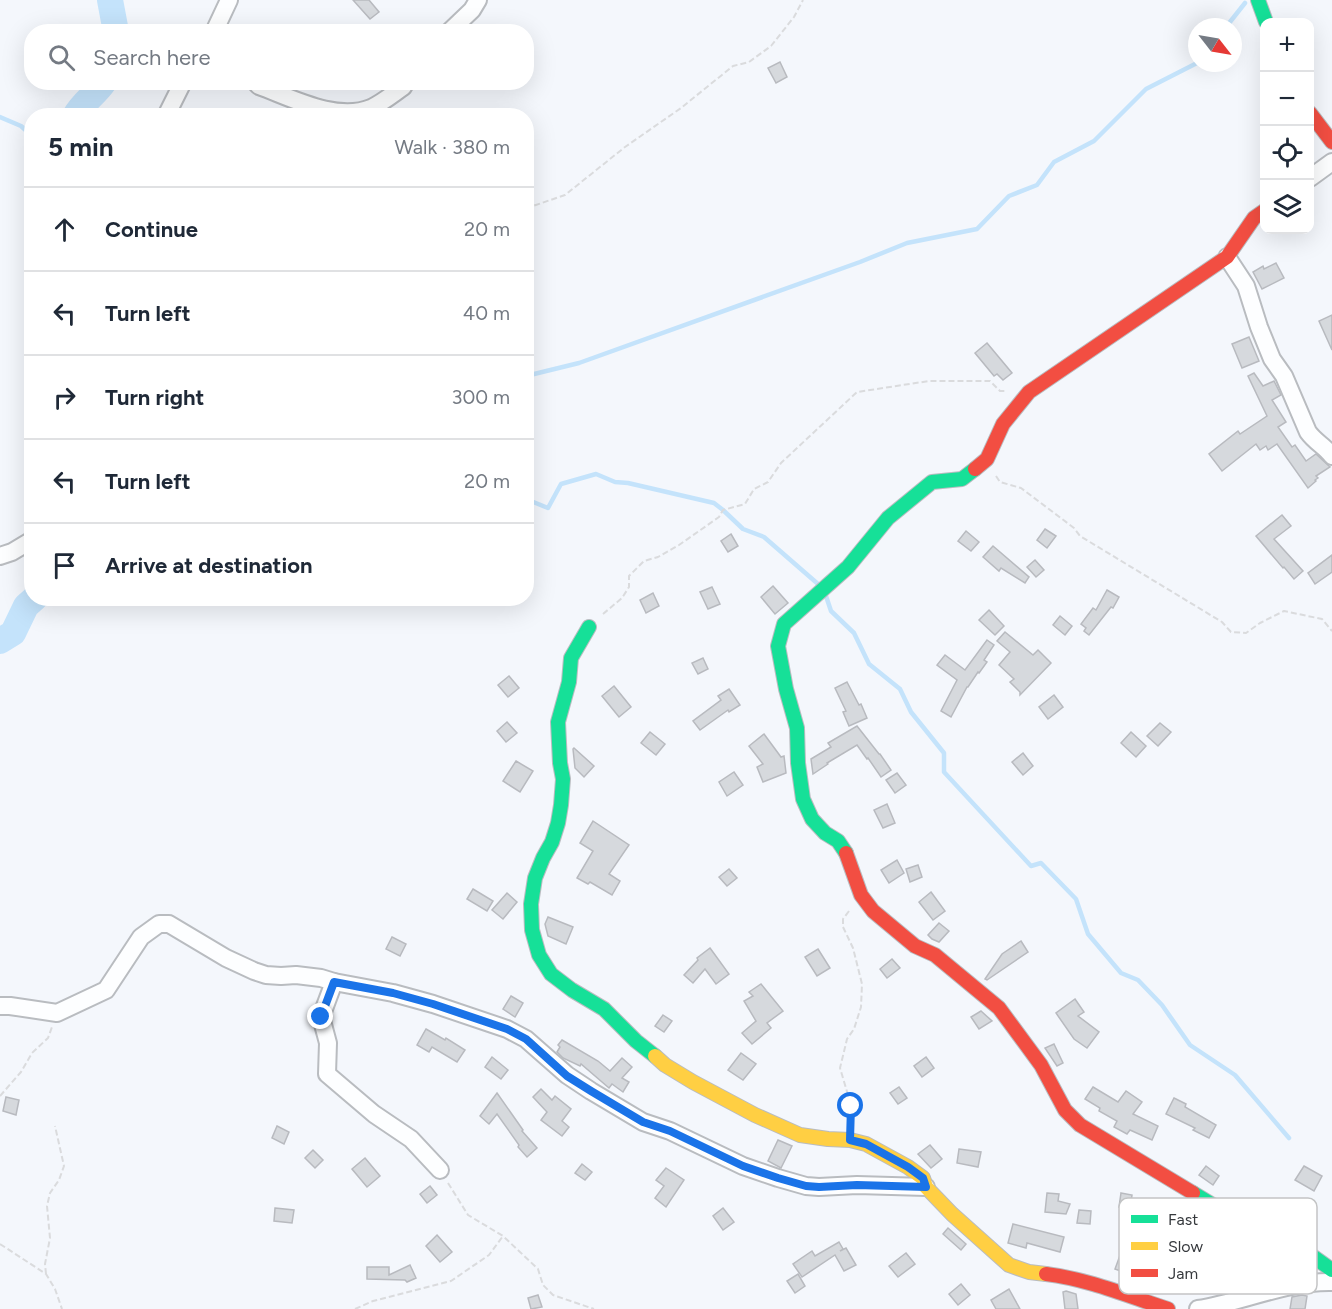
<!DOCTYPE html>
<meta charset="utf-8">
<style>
:root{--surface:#fff;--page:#f2f2f3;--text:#1f2937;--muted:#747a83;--line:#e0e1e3}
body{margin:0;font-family:Figtree,sans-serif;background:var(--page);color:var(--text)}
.controls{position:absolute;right:18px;top:18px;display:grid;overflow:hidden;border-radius:12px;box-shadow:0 6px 24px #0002}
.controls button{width:54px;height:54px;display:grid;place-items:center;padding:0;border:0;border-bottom:2px solid var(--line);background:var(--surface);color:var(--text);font:30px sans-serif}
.compass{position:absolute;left:1188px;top:18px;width:54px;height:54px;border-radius:50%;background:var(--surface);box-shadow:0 6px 24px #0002;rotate:121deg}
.stop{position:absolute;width:18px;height:18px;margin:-14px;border:4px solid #1a73e8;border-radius:50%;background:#fff}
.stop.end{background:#1a73e8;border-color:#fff;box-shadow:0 2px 6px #0008}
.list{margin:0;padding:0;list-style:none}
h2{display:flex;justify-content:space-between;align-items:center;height:78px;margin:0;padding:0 24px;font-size:26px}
h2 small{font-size:20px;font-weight:400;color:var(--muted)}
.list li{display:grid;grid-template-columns:39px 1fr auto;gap:18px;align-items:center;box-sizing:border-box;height:84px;padding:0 24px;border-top:2px solid var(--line)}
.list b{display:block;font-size:22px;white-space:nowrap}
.list em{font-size:20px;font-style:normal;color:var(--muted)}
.icon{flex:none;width:33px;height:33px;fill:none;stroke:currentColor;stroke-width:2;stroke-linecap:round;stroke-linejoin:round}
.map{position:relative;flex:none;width:1332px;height:1309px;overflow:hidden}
.search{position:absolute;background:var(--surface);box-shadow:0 6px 24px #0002;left:24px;top:24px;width:510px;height:66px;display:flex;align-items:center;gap:15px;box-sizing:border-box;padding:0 21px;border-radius:24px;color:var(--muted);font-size:22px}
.panel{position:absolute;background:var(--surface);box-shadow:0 6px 24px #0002;left:24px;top:108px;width:510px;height:498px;border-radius:24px}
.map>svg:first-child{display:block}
</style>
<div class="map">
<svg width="1332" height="1309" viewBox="0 0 1332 1309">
<rect width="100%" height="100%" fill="#f4f7fc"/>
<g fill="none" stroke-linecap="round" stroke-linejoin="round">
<g stroke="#c4e3fb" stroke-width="4.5">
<polyline points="1226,27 1245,3"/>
<polyline points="0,117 21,126 32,136"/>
<polyline points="526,376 579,363 860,262 907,243 977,229 1009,196 1037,185 1054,162 1094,141 1146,89 1197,63"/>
<polyline points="526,499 548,508 561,484 596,474 615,482 628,483 714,503 723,510 743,529 764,537 818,584"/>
<polyline points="826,596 831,611 854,633 869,664 900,689 911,712 944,753 944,772 1031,866 1041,863 1076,899 1088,934 1121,973 1138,980 1162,1005 1190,1045 1235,1075 1289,1138"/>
</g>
<g stroke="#c4e3fb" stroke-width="26">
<polyline points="110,0 116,32"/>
<path d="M75,116C82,103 96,94 104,82"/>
<polyline points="0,641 13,633 26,606 35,598"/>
</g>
</g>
<g fill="#d6d9dd" stroke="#b8babf" stroke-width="1.5">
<polygon points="353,0 369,0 379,12 370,19"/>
<polygon points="780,62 787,77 776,83 768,68"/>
<polygon points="1276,263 1284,278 1262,289 1253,272 1263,266 1264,269"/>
<polygon points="1332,315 1332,350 1319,321"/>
<polygon points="1249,337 1259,361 1242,368 1232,344"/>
<polygon points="987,343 1012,373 1003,380 997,374 994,376 975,353"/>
<polygon points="1254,373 1263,386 1274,381 1281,395 1272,400 1286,422 1278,427 1292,447 1295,445 1306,461 1316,454 1330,467 1316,476 1318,478 1315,480 1316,481 1308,488 1277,444 1268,450 1266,446 1260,450 1256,444 1222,471 1209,454 1238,431 1240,434 1267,416 1248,376"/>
<polygon points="1282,515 1291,526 1274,539 1303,571 1294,579 1284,567 1283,568 1256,536"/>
<polygon points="1045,529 1056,536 1047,548 1037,540"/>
<polygon points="966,531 979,542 971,551 958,541"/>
<polygon points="731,534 738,546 728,552 721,541"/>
<polygon points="993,546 1029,577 1025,583 1001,568 999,571 983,557"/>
<polygon points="1332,555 1332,572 1315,584 1308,573"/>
<polygon points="1035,560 1044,570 1036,577 1027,567"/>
<polygon points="773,586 788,603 775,614 761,597"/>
<polygon points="712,587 720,604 708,609 700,592"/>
<polygon points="1107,590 1119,597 1113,608 1111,607 1089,635 1084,631 1086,628 1081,624 1093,608 1096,610"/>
<polygon points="653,593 659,606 646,613 640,600"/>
<polygon points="989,610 1004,626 995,635 979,620"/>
<polygon points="1060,616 1072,626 1065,635 1053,625"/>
<polygon points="1005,632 1033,655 1038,650 1051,663 1020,695 1020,692 1010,682 1014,679 999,665 1010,652 997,641"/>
<polygon points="987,640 994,645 984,660 987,662 979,673 978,672 968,687 967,687 951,717 941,711 957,680 937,665 945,655 965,670"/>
<polygon points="703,658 708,669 698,674 692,663"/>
<polygon points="509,676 519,688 508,697 498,685"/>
<polygon points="847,682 859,705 861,704 867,718 849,726 843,712 846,711 835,688"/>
<polygon points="614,686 631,707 619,717 602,696"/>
<polygon points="729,689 740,705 729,712 728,710 700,730 693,721 721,700 718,696"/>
<polygon points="1054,695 1063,707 1048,719 1039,707"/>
<polygon points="507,722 517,733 506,742 497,731"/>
<polygon points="1160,723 1171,732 1158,746 1147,736"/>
<polygon points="857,726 879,754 880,754 891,770 881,777 868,758 867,759 857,745 827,763 828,764 813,774 811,759 831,747 828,743"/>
<polygon points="650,732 665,744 656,755 641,743"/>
<polygon points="1131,732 1146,746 1136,757 1121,743"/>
<polygon points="764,734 781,757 784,756 786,773 763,782 757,767 763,764 749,746"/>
<polygon points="574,748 594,766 584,777 575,768 573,749"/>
<polygon points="1023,753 1033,766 1023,775 1012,762"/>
<polygon points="516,761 533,771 520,792 503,781"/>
<polygon points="734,772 743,785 727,796 719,782"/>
<polygon points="897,773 906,785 895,793 886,780"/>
<polygon points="887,804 895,823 883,828 874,810"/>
<polygon points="593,821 629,845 609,874 620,881 612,895 590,882 588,884 577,878 593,851 580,843"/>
<polygon points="897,860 904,873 889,883 881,870"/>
<polygon points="918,865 922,877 910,882 906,869"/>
<polygon points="729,869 737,878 727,886 719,877"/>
<polygon points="473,889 493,901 487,911 467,899"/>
<polygon points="931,892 945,911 933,920 919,902"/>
<polygon points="507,893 517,902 503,919 492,910"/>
<polygon points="548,917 573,927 566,944 548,936 545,924"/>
<polygon points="939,923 949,931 939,942 932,939 928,935"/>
<polygon points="392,937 406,944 400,956 386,949"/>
<polygon points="1021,941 1028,952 987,980 985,979 1002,954"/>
<polygon points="710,948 729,974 716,984 705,969 693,983 684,975 698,960 697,958"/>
<polygon points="818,949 830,968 817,976 805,957"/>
<polygon points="892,959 900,968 887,978 880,969"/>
<polygon points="761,984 783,1011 767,1023 771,1028 752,1044 742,1033 756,1021 744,1001 753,996 749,992"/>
<polygon points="511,996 523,1003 515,1017 503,1009"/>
<polygon points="1075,999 1084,1012 1078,1016 1099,1032 1087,1048 1074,1039 1056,1013"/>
<polygon points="981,1011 992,1021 979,1029 971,1017"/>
<polygon points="663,1015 672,1021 664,1032 655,1026"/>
<polygon points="426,1029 445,1040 446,1038 465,1050 457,1062 432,1047 429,1052 417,1045"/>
<polygon points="562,1040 598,1061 610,1071 622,1058 632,1067 622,1078 629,1082 623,1092 612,1084 609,1088 581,1064 580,1066 563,1058 557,1052 560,1047 558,1045"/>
<polygon points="1054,1044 1063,1063 1057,1066 1045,1048"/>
<polygon points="741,1053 756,1064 743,1080 728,1070"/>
<polygon points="492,1057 508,1070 501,1079 485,1067"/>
<polygon points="926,1057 934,1068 922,1077 914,1066"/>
<polygon points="899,1087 907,1098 898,1104 890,1093"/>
<polygon points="1093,1087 1118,1102 1126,1091 1142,1102 1133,1114 1158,1126 1152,1140 1130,1130 1127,1134 1114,1127 1117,1121 1099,1111 1100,1108 1085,1099"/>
<polygon points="541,1089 552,1100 555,1096 571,1109 562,1121 569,1127 562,1136 541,1120 547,1112 533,1097"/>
<polygon points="497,1093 523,1130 522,1131 537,1148 527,1157 518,1147 519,1145 497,1114 489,1124 480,1116"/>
<polygon points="6,1097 19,1100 16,1115 3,1111"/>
<polygon points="1174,1098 1186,1104 1185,1107 1216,1125 1209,1138 1193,1130 1195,1128 1166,1114"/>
<polygon points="277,1126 289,1132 284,1144 272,1138"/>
<polygon points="778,1140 792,1146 781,1168 768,1161"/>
<polygon points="930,1145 942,1159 931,1168 918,1154"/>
<polygon points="959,1149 981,1152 978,1167 957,1163"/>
<polygon points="313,1150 323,1160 315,1168 305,1158"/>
<polygon points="365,1158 380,1176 367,1187 352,1169"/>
<polygon points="582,1164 592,1172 585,1180 575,1173"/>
<polygon points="1206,1166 1219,1176 1213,1185 1199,1175"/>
<polygon points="1304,1166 1322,1176 1314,1191 1295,1180"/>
<polygon points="666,1168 684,1180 666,1207 655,1198 664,1186 656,1180"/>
<polygon points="430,1186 437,1195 427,1203 420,1194"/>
<polygon points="1047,1193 1059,1194 1058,1201 1070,1204 1066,1214 1045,1212"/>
<polygon points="1121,1193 1132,1195 1130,1208 1119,1207"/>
<polygon points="275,1208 294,1210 292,1223 274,1221"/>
<polygon points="723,1208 734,1222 723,1230 713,1216"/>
<polygon points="1079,1210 1091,1211 1090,1224 1077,1223"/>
<polygon points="1013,1224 1064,1237 1060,1252 1027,1243 1026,1248 1008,1243"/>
<polygon points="1138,1224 1146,1227 1129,1274 1115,1269 1122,1250 1126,1251"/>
<polygon points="948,1228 966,1244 961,1250 943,1234"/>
<polygon points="437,1235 452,1252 440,1262 426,1246"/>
<polygon points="839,1242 843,1249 840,1251 846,1248 856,1265 844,1271 835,1255 802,1277 793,1264 812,1251 815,1256"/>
<polygon points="906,1253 915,1264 898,1277 889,1266"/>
<polygon points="410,1265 416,1278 407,1282 405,1280 367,1279 367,1267 389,1267 389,1275"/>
<polygon points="798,1274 805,1286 795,1293 787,1281"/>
<polygon points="961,1284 970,1295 958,1305 949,1294"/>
<polygon points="1009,1289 1020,1309 996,1309 991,1300"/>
<polygon points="1066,1291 1076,1294 1078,1309 1065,1309 1063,1292"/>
<polygon points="538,1295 542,1307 531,1309 528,1298"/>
<polygon points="1302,1295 1307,1296 1305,1309 1290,1309 1292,1297"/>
</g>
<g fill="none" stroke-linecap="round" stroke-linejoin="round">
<defs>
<g id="street">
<polyline points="214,32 229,0"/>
<polyline points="449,32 472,10 478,0"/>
<path d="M255,82L259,86C292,98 336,122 371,108C382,103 393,94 403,87L406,82"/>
<polyline points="166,116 183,82"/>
<polyline points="1310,178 1332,162"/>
<path d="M1227,257L1246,286L1259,327L1272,359L1284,376L1308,432C1316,443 1325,446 1332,456"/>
<polyline points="0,556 12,552 32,540"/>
<polyline points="334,982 321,1017 328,1043 327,1074 374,1114 411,1139 440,1170"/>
<polyline points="0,1006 10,1006 57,1013 106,990 141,937 159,924 169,924 226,958 254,971 266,975 281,976 296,975 321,978 334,982 393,993 433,1004 507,1029 526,1039 567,1075 591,1091 643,1122 670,1131 743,1166 778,1178 806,1186 819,1187 857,1185 926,1187"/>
<path d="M1198,1309C1243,1302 1286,1281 1332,1282"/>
</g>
<g id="fast">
<polyline points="1258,0 1266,22"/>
<polyline points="589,627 571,658 569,682 558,722 560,763 563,779 561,805 558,823 552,842 543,858 535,878 531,904 532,930 539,955 551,974 572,990 604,1009 636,1041 655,1056"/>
<polyline points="846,853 838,841 825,833 812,819 803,799 798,763 797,728 786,689 778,646 784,624 848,567 888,518 932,482 962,479 975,469"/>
<polyline points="1193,1193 1269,1239 1304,1250 1332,1270"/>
</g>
<polyline id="slow" points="655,1056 665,1065 693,1082 755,1115 800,1135 828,1139 850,1140 866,1144 908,1167 923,1178 926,1187 952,1214 1009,1265 1029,1272 1046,1274"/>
<g id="jam">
<polyline points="1310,113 1332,142"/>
<polyline points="975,469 987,459 1003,424 1029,392 1227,257 1254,218 1264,211"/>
<polyline points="846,853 861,895 873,911 915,946 935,955 999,1008 1041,1065 1065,1110 1080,1125 1193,1193"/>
<path d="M1046,1274C1088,1279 1128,1296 1168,1309"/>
</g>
</defs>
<use href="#street" stroke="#b9bcc0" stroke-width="20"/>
<use href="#fast" stroke="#b9bcc0" stroke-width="16"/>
<use href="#slow" stroke="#b9bcc0" stroke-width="16"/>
<use href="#jam" stroke="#b9bcc0" stroke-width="16"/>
<g stroke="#dadbdd" stroke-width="2" stroke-dasharray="6 3" stroke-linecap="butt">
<polyline points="526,209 530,207 565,195 625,147 681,108 733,66 749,62 771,46 794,17 803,0"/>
<polyline points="996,476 1000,482 1021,488 1074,528 1080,536 1222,622 1231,632 1246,633 1260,623 1284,611 1322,619 1332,631"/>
<polyline points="603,614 622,598 629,587 629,576 644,561 658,557 679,545 719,517 723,510 745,504 754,489 768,482 781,463 857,392 929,381 990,381 1000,391 1005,391"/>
<polyline points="849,911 843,919 843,927 853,948 862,984 861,1007 854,1029 847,1039 840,1068 851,1105 851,1122"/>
<polyline points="0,1096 21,1072 32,1053 48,1038 52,1027"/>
<polyline points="448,1183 468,1215 503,1236 538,1269 543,1285 553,1295 594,1309"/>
<polyline points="0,1244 46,1274 55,1289 62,1309"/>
<polyline points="46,1274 45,1264 50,1238 47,1206 50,1193 59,1180 64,1166 55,1126"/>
<polyline points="355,1309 373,1301 451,1281 489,1255 503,1236"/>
</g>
<use href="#street" stroke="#fdfeff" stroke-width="16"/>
<use href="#fast" stroke="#16e098" stroke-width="14"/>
<use href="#slow" stroke="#ffcf43" stroke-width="14"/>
<use href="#jam" stroke="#f24e42" stroke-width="14"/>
</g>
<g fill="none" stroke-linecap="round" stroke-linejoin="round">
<polyline stroke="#1a73e8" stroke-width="8" points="321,1017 334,982 393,993 433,1004 507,1029 526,1039 567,1076 591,1091 643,1122 670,1131 743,1166 778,1178 806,1186 819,1187 857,1185 926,1187 923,1178 908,1167 866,1144 850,1140 851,1106"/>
</g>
<rect x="1119" y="1198" width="198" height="96" rx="9" fill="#fff" stroke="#c3c4c5" stroke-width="1.5"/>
<rect x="1131" y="1215" width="27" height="8" fill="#16e098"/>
<rect x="1131" y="1242" width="27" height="8" fill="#ffcf43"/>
<rect x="1131" y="1269" width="27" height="8" fill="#f24e42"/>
<g font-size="16" fill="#36393d">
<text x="1168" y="1225">Fast</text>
<text x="1168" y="1252">Slow</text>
<text x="1168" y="1279">Jam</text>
</g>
</svg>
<div class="controls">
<button>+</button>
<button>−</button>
<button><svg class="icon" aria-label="locate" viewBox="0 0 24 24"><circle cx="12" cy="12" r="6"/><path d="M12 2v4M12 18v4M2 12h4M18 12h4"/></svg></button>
<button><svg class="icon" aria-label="layers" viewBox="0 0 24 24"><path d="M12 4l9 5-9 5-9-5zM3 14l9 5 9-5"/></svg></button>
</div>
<svg class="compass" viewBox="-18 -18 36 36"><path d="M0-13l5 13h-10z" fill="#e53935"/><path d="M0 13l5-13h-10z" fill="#747a83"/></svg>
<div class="stop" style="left:851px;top:1106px"></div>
<div class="stop end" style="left:321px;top:1017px"></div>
<div class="search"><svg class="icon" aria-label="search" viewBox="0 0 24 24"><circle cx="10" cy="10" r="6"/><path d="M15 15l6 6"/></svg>Search here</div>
<section class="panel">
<h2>5 min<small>Walk · 380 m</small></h2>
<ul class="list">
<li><svg class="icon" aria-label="ahead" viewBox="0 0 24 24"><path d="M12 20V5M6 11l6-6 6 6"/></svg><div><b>Continue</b></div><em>20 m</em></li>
<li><svg class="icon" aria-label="left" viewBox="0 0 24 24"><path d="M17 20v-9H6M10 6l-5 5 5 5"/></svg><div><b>Turn left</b></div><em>40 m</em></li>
<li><svg class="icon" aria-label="right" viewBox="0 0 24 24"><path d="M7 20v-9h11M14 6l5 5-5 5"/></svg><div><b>Turn right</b></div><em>300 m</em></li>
<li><svg class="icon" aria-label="left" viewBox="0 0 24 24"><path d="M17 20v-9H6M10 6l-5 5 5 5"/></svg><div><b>Turn left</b></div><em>20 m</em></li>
<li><svg class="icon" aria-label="arrive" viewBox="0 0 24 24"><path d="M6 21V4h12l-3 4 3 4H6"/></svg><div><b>Arrive at destination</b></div></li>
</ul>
</section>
</div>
